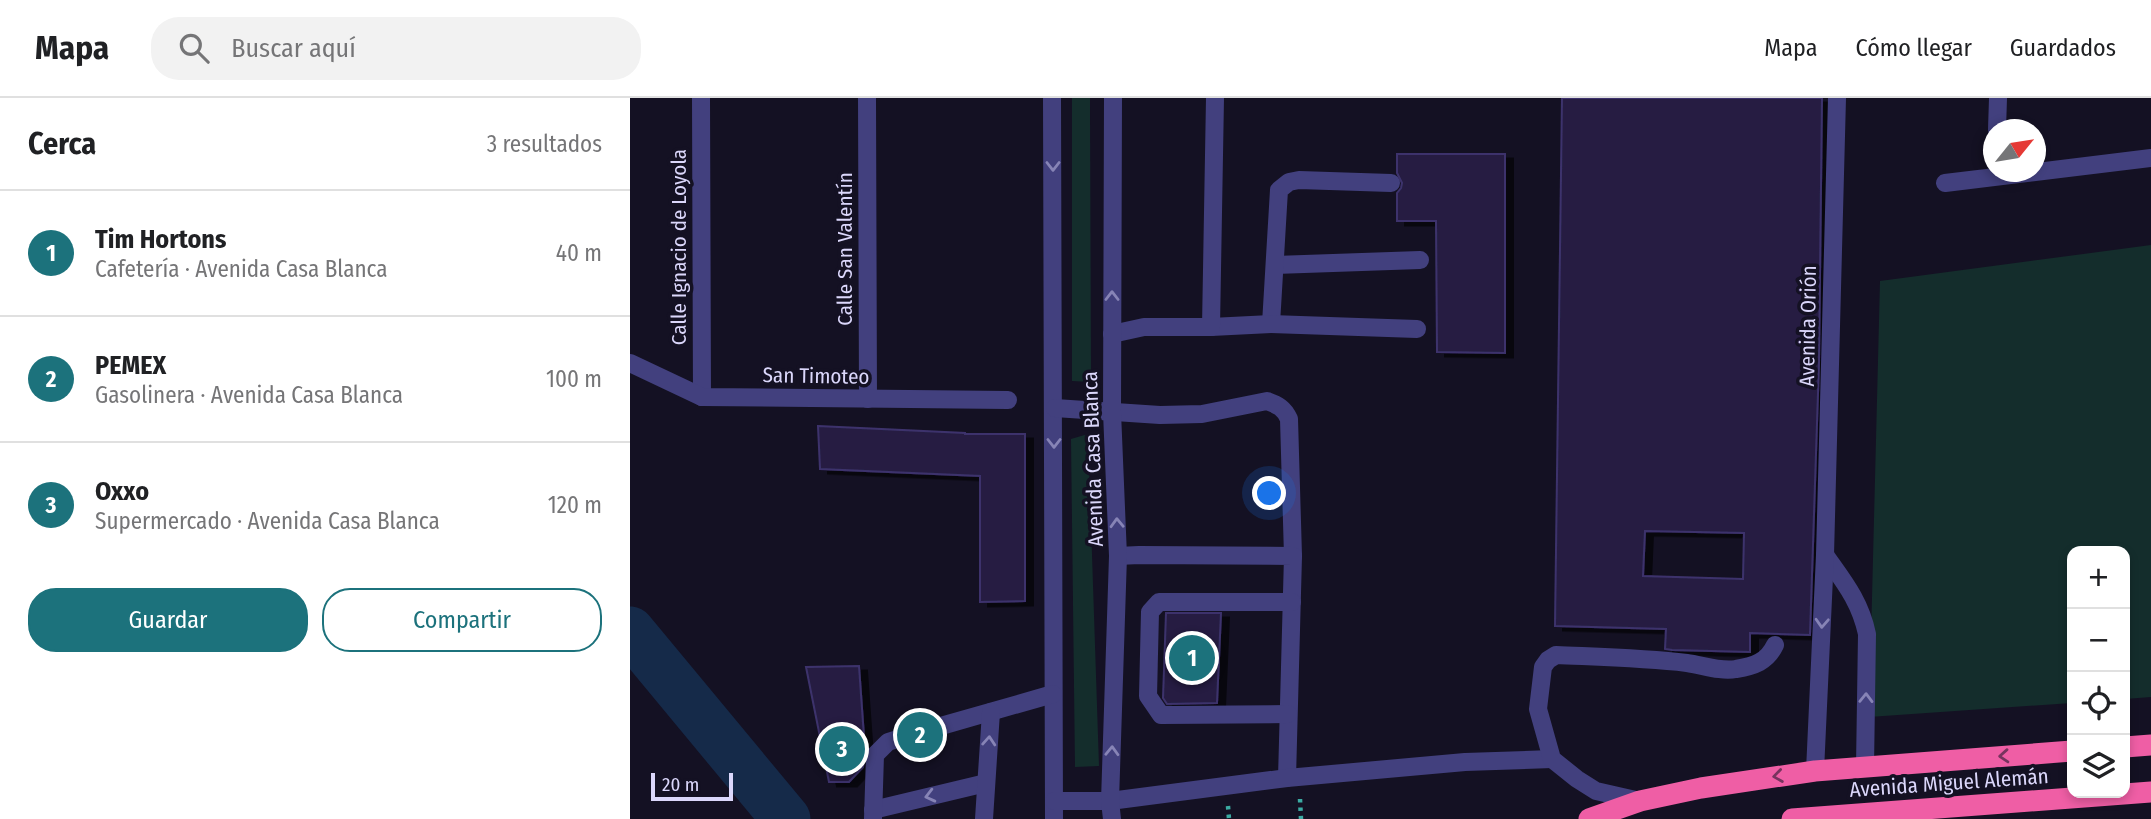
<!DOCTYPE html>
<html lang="es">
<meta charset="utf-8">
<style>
:root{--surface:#fff;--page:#f2f2f2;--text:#202124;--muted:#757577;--line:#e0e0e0;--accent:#1c727c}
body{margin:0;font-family:"Fira Sans Condensed",sans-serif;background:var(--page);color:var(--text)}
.controls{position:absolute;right:21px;bottom:21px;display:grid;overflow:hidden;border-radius:14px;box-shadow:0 4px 10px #0003}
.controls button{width:63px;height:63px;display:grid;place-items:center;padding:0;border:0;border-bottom:2px solid var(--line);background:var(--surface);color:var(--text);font:35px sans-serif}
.compass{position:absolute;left:1353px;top:21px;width:63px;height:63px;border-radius:50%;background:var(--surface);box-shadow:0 4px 10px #0003;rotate:60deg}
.scale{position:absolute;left:21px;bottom:18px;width:82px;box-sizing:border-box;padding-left:7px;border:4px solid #dbd7fb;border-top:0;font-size:19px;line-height:24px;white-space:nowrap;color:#dbd7fb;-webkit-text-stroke:5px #141123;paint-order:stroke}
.you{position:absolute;left:640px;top:396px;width:24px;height:24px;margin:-18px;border:5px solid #fff;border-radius:50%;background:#1a73e8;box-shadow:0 0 0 10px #1a73e833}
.badge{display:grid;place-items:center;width:46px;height:46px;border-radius:50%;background:var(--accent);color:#fff;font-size:23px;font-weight:700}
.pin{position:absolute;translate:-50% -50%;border:4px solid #fff;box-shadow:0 2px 7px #0006}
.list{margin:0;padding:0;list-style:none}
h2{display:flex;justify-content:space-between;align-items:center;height:91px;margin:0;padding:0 28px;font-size:30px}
h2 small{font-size:23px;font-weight:400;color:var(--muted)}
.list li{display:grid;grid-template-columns:46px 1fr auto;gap:21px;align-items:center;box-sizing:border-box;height:126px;padding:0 28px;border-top:2px solid var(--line)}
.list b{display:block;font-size:26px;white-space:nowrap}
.list p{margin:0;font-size:23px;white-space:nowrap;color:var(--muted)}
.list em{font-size:23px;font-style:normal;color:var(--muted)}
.actions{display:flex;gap:14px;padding:21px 28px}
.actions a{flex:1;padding:16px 0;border:2px solid var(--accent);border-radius:28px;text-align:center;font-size:24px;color:var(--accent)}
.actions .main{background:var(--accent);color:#fff}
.icon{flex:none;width:38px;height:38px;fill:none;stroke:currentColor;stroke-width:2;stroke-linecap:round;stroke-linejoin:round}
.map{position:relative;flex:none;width:1521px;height:721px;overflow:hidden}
header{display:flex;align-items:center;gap:42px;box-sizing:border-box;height:98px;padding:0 35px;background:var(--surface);border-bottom:2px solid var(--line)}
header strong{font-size:33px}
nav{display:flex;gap:38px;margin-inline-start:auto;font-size:24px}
.search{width:490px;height:63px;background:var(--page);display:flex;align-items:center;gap:18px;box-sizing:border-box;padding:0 24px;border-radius:28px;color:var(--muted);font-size:26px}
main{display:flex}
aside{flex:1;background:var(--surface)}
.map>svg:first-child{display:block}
</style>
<header>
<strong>Mapa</strong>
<div class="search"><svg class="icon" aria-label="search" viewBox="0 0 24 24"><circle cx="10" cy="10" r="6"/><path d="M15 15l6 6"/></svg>Buscar aquí</div>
<nav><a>Mapa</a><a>Cómo llegar</a><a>Guardados</a></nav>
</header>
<main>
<aside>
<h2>Cerca<small>3 resultados</small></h2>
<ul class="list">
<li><span class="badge">1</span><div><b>Tim Hortons</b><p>Cafetería · Avenida Casa Blanca</p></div><em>40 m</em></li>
<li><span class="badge">2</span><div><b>PEMEX</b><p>Gasolinera · Avenida Casa Blanca</p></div><em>100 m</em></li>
<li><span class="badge">3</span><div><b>Oxxo</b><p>Supermercado · Avenida Casa Blanca</p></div><em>120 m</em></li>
</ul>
<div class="actions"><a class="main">Guardar</a><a>Compartir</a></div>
</aside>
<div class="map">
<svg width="1521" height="721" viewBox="0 0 1521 721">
<defs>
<filter id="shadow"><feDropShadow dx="8" dy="4.5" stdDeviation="0" flood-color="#0009"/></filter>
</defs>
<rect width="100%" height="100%" fill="#141123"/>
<g fill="#142d2c">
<polygon points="442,0 460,0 461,284 442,283"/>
<polygon points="1521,147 1521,599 1495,601 1495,453 1442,453 1442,605 1239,619 1250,183"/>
<polygon points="458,336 469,668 445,669 441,341"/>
</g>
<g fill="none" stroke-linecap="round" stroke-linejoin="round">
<polyline stroke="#152a49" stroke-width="49" points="0,533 156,721"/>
</g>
<g fill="#251f43" stroke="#3d336c" stroke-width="2" fill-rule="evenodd" filter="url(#shadow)">
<path d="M932,0H1192L1189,265L1180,537L1120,535V554L1042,552L1035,551L1036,531L925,528ZM1015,433L1114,435L1113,481L1013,478Z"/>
<polygon points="767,56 875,56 875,255 807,254 806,123 767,123 767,95 771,90 772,85 767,75"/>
<polygon points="188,328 335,335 335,336 395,336 395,503 350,504 350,378 190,371"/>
<polygon points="536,515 591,515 587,605 537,606 533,600"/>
<polygon points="229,568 235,653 233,669 219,684 199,684 176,569"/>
</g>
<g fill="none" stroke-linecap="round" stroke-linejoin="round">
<polyline stroke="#322f43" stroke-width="18" stroke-dasharray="18 9" stroke-linecap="butt" points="283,636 311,628"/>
<g stroke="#3baba3" stroke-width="4.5" stroke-dasharray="3.5 5" stroke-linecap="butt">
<polyline points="670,701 671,721"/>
<polyline points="598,708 599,721"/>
</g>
<g stroke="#42407e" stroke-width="18">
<polyline points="71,0 72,299"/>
<polyline points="237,0 238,301"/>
<polyline points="422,0 424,721"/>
<polyline points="1367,32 1368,0"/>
<polyline points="1315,85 1521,60"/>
<polyline points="645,167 790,162"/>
<polyline points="641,226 649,92 659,84 669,82 761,85"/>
<polyline points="581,229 641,226 787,231"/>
<polyline points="482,236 514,229 581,229 585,0"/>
<polyline points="0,265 72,299 378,302"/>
<path d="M425,310L530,317L572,316L637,303C648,307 654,310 659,321L663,458"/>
<path d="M1195,457C1214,484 1230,503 1237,536L1235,669"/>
<polyline points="488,458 509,457 663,458 657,680"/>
<polyline points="658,616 531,617 518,598 520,514 529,504 662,504"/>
<polyline points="311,628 423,596"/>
<polyline points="1185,673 1195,457 1207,0"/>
<polyline points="424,703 480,703 657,680 835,664 922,661"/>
<path d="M1010,703L966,693L947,681L922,661L908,611L913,569L918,562L926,557C970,559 1014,560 1057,565C1072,567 1091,574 1106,571C1124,568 1137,564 1145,547"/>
<polyline points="243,712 356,685"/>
<polyline points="243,721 245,657 258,644 283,636"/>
<polyline points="354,721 361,614"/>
<polyline points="482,721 480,703 488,458 482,314 483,0"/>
</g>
<g stroke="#ef5ea5" stroke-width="21">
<polyline points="1495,649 1521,647"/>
<polyline points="959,721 1010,703 1071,690 1185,673 1442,653"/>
<polyline points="1162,721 1521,694"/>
</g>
</g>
<defs><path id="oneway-chevron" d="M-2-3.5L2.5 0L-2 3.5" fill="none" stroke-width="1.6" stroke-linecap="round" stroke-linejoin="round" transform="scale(1.75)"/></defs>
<g stroke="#8784b6">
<use href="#oneway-chevron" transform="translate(423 68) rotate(90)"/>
<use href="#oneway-chevron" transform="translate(482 198) rotate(-90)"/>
<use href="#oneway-chevron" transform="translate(424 345) rotate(90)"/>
<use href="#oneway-chevron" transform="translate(487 425) rotate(-92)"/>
<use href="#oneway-chevron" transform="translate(1192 525) rotate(93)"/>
<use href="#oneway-chevron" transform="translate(1236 600) rotate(-89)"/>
<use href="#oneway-chevron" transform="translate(359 643) rotate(-86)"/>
<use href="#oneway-chevron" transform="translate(482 653) rotate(-88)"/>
<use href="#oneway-chevron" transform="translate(300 698) rotate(166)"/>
</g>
<g stroke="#77345e">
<use href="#oneway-chevron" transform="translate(1374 658) rotate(176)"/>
<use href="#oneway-chevron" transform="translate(1148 678) rotate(172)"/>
</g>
<g text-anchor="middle" stroke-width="7" stroke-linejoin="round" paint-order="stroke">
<g font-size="21" fill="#dbd7fb" stroke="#141123">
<text transform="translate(49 149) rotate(-90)" y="7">Calle Ignacio de Loyola</text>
<text transform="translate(215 151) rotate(-90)" y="7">Calle San Valentín</text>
<text transform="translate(1178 228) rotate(-89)" y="7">Avenida Orión</text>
<text transform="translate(186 278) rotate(1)" y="7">San Timoteo</text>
<text transform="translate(463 361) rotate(-92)" y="7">Avenida Casa Blanca</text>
<text transform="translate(1319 685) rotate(-4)" y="7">Avenida Miguel Alemán</text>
</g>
</g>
</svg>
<div class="controls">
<button>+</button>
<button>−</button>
<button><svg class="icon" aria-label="locate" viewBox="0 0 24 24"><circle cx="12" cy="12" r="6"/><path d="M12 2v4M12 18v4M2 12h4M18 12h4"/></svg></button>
<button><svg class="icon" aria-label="layers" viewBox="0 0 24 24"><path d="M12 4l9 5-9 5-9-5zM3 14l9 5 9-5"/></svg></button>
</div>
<svg class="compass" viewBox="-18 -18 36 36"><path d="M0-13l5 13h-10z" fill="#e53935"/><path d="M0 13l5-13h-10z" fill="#757577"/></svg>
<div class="scale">20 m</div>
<div class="you"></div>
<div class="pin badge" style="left:562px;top:560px">1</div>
<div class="pin badge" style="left:290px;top:637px">2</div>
<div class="pin badge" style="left:212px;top:651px">3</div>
</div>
</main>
